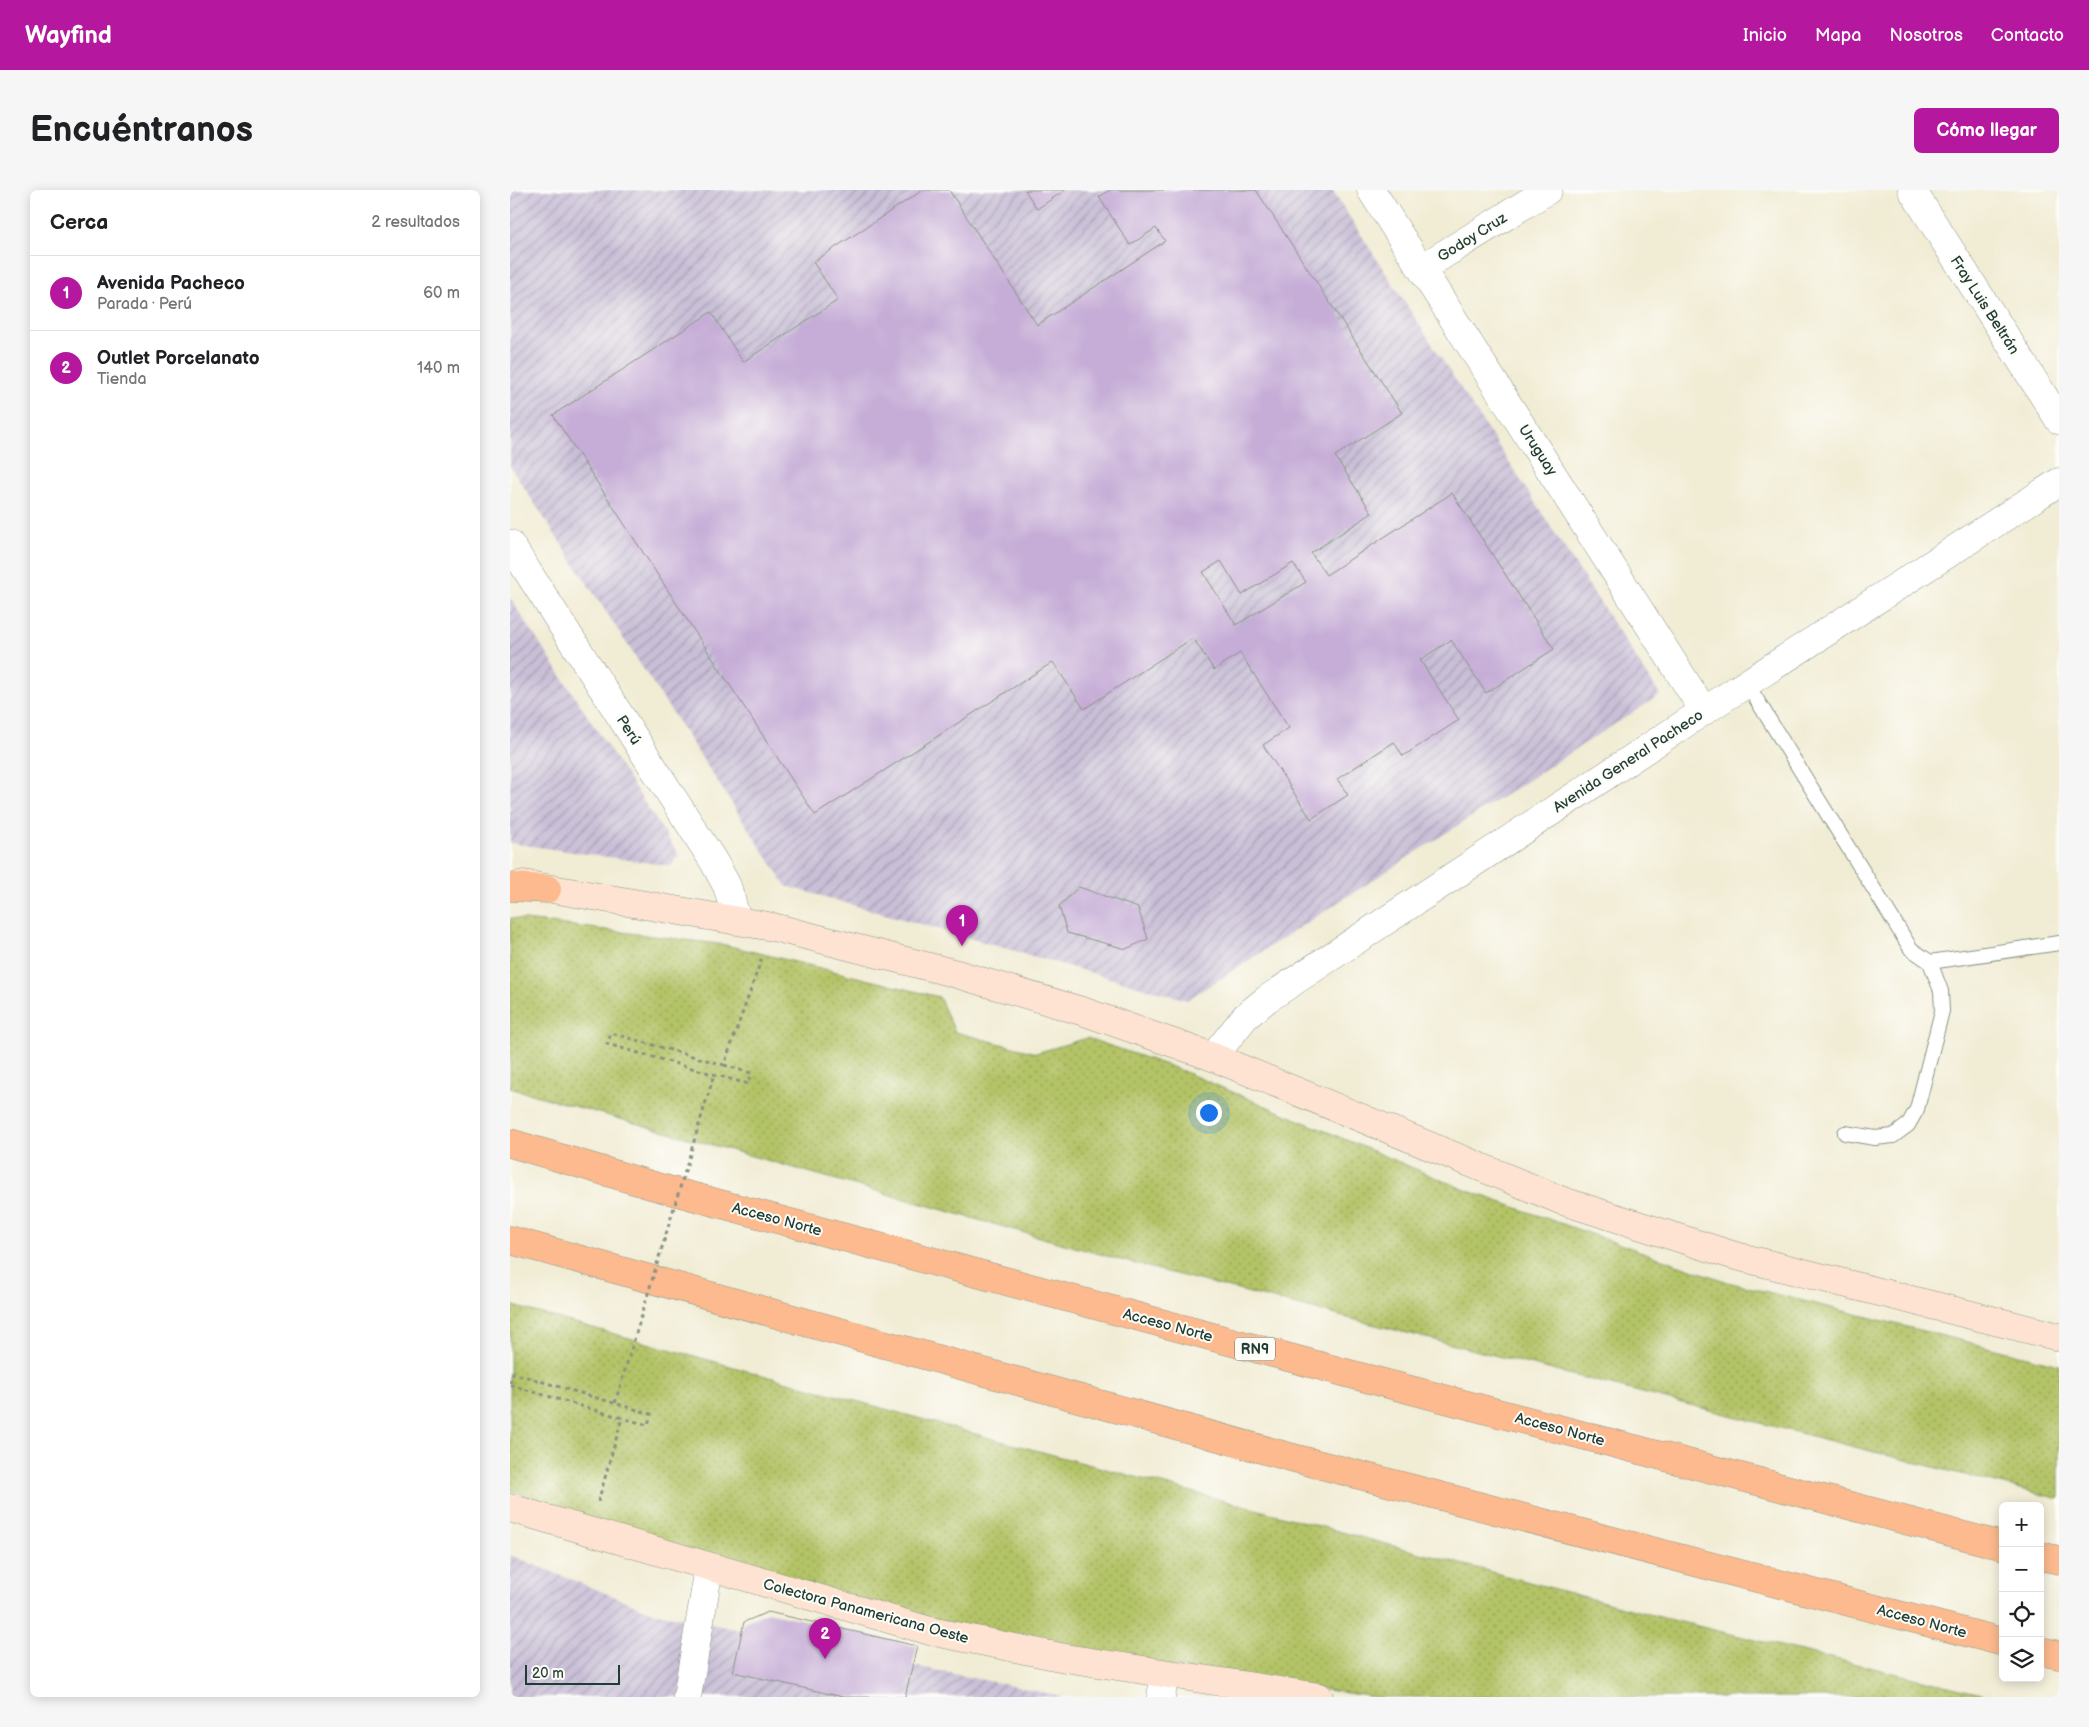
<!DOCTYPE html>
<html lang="es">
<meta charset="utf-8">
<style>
:root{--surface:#fff;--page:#f6f6f6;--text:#202124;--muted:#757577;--line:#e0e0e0;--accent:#b5179e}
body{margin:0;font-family:"Balsamiq Sans",sans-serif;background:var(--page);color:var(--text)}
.controls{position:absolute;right:15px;bottom:15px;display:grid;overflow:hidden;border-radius:8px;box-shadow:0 2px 12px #0003}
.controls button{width:45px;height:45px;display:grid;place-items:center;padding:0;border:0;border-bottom:1px solid var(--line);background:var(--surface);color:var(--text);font:25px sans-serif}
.scale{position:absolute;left:15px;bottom:12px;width:95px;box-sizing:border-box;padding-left:5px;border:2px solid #1f3d34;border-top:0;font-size:14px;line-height:18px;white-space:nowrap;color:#1f3d34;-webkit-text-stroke:4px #fdfcf7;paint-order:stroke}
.you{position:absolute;left:698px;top:922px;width:18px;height:18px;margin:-12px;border:4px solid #fff;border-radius:50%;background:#1a73e8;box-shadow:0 0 0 8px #1a73e833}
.badge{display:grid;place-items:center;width:32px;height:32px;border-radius:50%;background:var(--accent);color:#fff;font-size:16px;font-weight:700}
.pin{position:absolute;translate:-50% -41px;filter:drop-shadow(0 1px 2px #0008)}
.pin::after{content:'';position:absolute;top:26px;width:18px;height:15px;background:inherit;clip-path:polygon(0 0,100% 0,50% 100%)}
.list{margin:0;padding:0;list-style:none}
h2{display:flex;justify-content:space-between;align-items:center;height:65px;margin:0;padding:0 20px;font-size:21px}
h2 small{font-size:16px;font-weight:400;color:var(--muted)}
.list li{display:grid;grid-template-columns:32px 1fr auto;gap:15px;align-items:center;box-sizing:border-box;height:75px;padding:0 20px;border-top:1px solid var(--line)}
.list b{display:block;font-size:19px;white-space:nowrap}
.list p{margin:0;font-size:16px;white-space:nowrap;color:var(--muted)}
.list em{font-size:16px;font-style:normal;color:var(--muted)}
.icon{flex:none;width:28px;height:28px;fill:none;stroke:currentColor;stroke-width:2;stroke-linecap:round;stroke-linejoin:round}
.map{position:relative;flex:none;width:1549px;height:1507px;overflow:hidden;border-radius:8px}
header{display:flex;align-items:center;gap:30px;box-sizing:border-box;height:70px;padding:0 25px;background:var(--accent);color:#fff}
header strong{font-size:24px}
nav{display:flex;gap:28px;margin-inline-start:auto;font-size:18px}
.intro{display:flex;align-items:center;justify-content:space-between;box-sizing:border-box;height:120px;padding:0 30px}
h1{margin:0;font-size:35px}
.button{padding:12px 22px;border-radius:8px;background:var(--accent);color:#fff;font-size:18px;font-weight:700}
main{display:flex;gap:30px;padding:0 30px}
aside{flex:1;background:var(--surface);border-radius:8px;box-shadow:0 2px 12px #0003}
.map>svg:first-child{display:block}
</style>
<header>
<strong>Wayfind</strong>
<nav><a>Inicio</a><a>Mapa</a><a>Nosotros</a><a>Contacto</a></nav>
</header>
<div class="intro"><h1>Encuéntranos</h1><a class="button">Cómo llegar</a></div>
<main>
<aside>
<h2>Cerca<small>2 resultados</small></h2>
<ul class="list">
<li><span class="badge">1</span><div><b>Avenida Pacheco</b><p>Parada · Perú</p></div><em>60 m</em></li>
<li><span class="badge">2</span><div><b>Outlet Porcelanato</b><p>Tienda</p></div><em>140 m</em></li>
</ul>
</aside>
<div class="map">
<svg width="1549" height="1507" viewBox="0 0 1549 1507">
<defs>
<pattern id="industrial-furrows" width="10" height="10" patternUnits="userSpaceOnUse" patternTransform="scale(1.25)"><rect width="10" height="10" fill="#c9bfd7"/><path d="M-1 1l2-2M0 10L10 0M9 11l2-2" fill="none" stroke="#a39caf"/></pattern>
<pattern id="grass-dots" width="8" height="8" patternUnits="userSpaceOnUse" patternTransform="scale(1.25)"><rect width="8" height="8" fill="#b3c366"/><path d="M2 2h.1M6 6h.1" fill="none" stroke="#91a055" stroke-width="1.8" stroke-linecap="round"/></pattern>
</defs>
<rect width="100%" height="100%" fill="#fdfcf7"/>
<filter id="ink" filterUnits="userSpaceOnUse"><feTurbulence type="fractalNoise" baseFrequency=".02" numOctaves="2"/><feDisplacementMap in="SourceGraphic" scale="10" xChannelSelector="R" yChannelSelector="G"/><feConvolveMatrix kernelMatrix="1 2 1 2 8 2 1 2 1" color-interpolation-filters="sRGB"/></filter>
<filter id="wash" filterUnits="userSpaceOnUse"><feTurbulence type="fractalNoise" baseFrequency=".0096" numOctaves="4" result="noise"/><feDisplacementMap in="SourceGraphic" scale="20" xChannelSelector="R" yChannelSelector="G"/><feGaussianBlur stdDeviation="1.12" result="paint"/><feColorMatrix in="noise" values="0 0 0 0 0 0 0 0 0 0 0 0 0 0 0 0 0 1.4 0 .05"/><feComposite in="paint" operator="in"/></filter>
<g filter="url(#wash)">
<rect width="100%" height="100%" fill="#f1ecd4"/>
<g fill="url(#industrial-furrows)">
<polygon points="0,0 822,0 1150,505 677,810 276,696 0,276"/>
<polygon points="0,408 169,665 161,676 0,653"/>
<polygon points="0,1365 143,1422 556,1507 0,1507"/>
</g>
<g fill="url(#grass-dots)" stroke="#69804d">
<polygon points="0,728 216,755 429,807 445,842 526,863 577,848 668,879 953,999 1218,1092 1549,1175 1549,1309 618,1072 0,898"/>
<polygon points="0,1115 487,1250 1154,1428 1484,1507 864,1507 668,1478 447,1436 111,1340 0,1300"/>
</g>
<g id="blocks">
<g fill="#c6add7" fill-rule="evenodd">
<path d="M413,0H439L527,135L655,51L646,38L620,55L589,7L600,0H746L892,223L825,266L862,323L801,363L816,385L942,303L1044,459L976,503L941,450L910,470L949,530L893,566L884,552L827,589L838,605L801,629L753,555L779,538L730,463L704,480L683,448L574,519L543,472L305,625L43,225L201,122L233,172L328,110L303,72ZM711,371L732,405L783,373L796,392L726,435L693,382Z"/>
<polygon points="515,0 555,0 527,19"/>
<polygon points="569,697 628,718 638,749 616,759 557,743 549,716"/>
<polygon points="258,1422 407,1456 395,1507 333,1507 223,1482 234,1432"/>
</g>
</g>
</g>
<g filter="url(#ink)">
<use href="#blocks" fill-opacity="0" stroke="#889484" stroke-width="1"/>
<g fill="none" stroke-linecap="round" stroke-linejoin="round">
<defs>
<g id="lane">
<polyline points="1237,494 1401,759 1420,772 1549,753"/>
<polyline points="1335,943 1365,948 1383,946 1398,935 1407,919 1432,821 1431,801 1420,772"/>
</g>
<g id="street">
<polyline points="861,0 1194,521"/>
<polyline points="1402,0 1549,230"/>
<polyline points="912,78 1038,0"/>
<polyline points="0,354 204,672 217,696 227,730"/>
<polyline points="703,867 735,827 757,809 1194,521 1549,292"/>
<polyline points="177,1507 199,1378"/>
<polyline points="651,1507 655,1484"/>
</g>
<g id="secondary">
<polyline points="13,694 263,737 447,784 575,822 703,867 1053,1011 1222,1065 1549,1147"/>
<polyline points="0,1318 420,1441 555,1468 809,1507"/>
</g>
<g id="highway">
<polyline points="0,697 37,699"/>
<polyline points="0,953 144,996 840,1184 1493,1356"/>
<polyline points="0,1050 780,1267 1493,1452"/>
<polyline points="1530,1366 1549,1370"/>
<polyline points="1530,1461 1549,1465"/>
</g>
</defs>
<use href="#lane" stroke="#889484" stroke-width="16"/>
<use href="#street" stroke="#889484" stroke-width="29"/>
<use href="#secondary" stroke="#889484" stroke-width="29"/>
<use href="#highway" stroke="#889484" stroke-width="29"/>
<g stroke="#889484" stroke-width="3" stroke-dasharray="4 4" stroke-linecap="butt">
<polyline points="214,875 241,883 238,894 97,854 101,843 214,875 253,765"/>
<polyline points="0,1193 3,1183 141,1224 138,1235 112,1228"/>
<polyline points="0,1195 112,1228 88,1312"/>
</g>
<use href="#lane" stroke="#fff" stroke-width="14"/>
<use href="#street" stroke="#fff" stroke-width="28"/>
<use href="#secondary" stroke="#fee3d2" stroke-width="28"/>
<use href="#highway" stroke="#fcba8e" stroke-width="28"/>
<polyline stroke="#889484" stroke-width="3" stroke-dasharray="4 4" stroke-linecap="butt" points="105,1213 204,885"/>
</g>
</g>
<g text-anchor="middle" stroke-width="4" stroke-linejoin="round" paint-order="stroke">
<rect fill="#fdfcf7" stroke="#62766e" stroke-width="1" x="725" y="1147.5" width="40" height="23" rx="4"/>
<g font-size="14" font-weight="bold" fill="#1f3d34">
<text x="745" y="1164">RN9</text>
</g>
<g font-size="15" fill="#1f3d34" stroke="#fdfcf7">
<text transform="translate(962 47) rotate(-32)" y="5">Godoy Cruz</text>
<text transform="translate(1475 115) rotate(57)" y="5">Fray Luis Beltrán</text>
<text transform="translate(1028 260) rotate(57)" y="5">Uruguay</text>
<text transform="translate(119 540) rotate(57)" y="5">Perú</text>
<text transform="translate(1118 571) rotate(-33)" y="5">Avenida General Pacheco</text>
<text transform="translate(267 1029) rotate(15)" y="5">Acceso Norte</text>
<text transform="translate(658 1135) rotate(15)" y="5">Acceso Norte</text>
<text transform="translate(1050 1239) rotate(15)" y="5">Acceso Norte</text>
<text transform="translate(356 1421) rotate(15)" y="5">Colectora Panamericana Oeste</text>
<text transform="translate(1412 1431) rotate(15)" y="5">Acceso Norte</text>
</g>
</g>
</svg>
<div class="controls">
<button>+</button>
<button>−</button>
<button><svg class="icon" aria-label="locate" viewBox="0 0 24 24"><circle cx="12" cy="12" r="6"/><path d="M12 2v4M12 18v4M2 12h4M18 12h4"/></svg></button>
<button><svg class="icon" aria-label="layers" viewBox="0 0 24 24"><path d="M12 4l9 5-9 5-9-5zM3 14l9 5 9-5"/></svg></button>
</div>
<div class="scale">20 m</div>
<div class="you"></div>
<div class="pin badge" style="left:452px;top:756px">1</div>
<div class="pin badge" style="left:315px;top:1469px">2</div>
</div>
</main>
